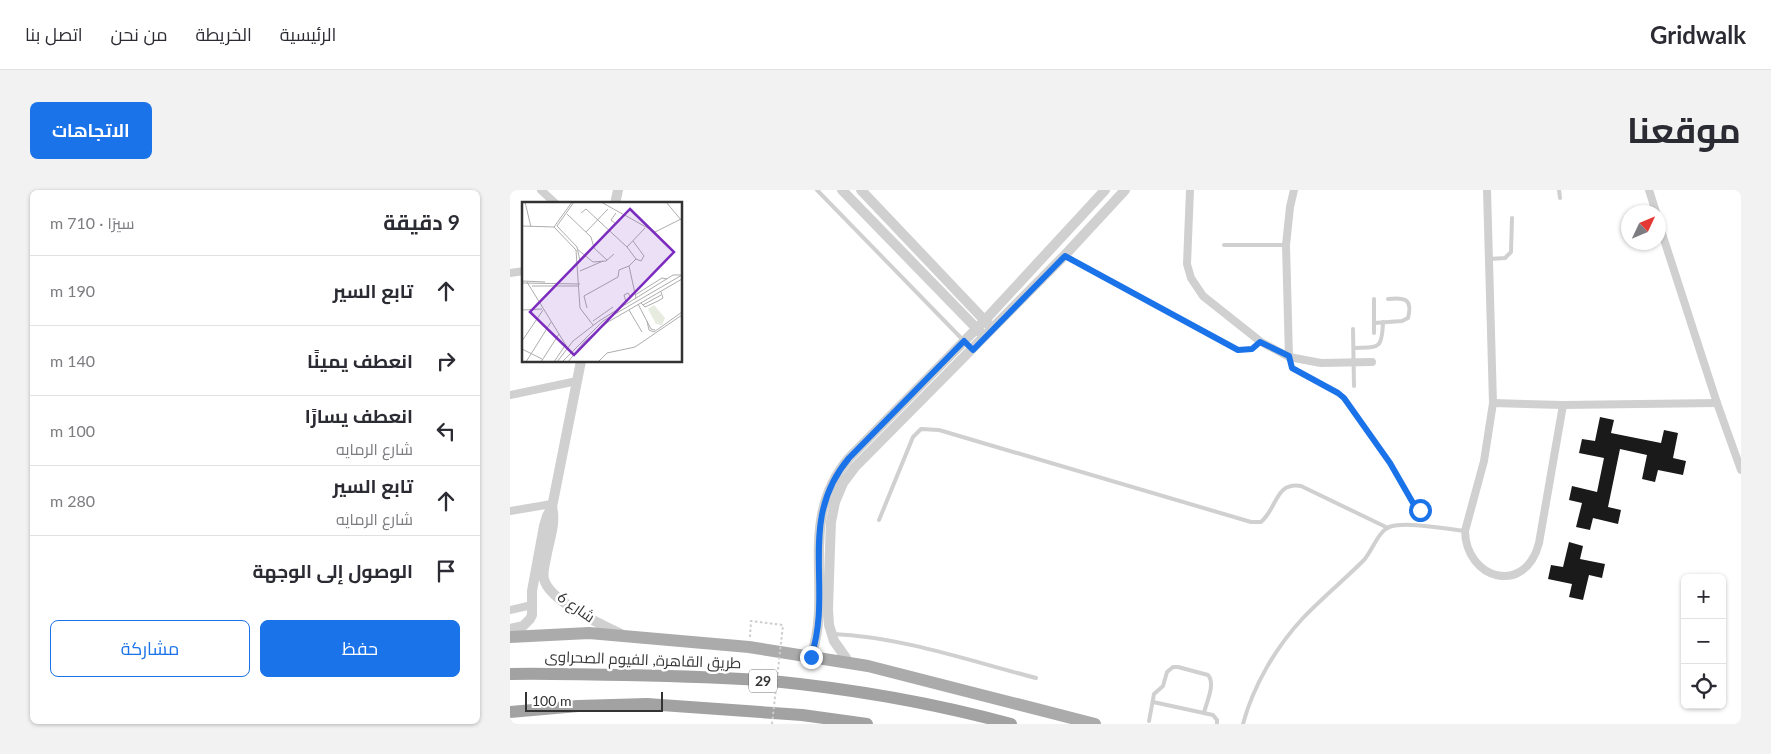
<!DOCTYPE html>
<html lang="ar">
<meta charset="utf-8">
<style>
:root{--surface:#fff;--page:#f2f2f3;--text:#2b2b33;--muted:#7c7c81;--line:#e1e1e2;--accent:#1a73e8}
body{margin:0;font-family:Lato,Cairo,sans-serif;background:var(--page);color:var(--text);direction:rtl}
.controls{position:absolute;right:15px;bottom:15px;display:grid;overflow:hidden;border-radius:8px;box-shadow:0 1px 4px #0004}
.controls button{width:45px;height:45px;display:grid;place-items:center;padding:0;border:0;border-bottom:1px solid var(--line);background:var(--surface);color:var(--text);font:25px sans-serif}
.compass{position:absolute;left:1111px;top:15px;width:45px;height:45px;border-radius:50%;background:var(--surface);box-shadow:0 1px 4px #0004;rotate:46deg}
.scale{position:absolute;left:15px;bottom:12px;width:138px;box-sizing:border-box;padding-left:5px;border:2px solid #333;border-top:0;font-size:14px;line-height:18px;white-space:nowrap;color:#333;-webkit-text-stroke:4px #fff;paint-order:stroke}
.stop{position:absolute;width:15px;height:15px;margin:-11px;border:4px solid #1a73e8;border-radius:50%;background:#fff}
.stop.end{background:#1a73e8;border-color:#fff;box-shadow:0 1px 5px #0008}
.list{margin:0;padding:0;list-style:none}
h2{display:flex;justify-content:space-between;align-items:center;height:65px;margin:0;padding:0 20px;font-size:21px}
h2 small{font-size:16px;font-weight:400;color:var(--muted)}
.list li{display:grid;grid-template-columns:32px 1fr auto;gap:15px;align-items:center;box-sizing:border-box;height:70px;padding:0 20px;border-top:1px solid var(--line)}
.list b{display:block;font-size:19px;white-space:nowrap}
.list p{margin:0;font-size:16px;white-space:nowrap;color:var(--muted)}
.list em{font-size:16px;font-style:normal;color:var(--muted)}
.actions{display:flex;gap:10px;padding:15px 20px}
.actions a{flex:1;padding:11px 0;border:1px solid var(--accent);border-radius:8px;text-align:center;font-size:18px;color:var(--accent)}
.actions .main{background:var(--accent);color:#fff}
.icon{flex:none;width:28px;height:28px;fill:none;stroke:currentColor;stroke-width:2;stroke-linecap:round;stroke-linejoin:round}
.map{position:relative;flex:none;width:1231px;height:534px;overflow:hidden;direction:ltr;border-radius:8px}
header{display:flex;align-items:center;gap:30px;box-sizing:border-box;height:70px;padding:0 25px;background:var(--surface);border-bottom:1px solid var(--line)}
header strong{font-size:24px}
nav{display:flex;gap:28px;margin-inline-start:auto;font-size:18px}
.intro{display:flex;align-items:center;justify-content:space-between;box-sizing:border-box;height:120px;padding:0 30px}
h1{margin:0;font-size:35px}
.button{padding:12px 22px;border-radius:8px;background:var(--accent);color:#fff;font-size:18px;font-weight:700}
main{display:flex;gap:30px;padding:0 30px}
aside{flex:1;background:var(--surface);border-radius:8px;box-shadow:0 1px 4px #0004}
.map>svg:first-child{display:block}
</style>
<header>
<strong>Gridwalk</strong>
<nav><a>الرئيسية</a><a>الخريطة</a><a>من نحن</a><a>اتصل بنا</a></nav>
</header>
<div class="intro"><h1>موقعنا</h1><a class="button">الاتجاهات</a></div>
<main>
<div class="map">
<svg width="1231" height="534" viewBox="0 0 1231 534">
<rect width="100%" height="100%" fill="#fff"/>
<g fill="#1a1a1a">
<polygon points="1090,227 1104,230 1101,243 1151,253 1154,240 1168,243 1163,268 1176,271 1173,285 1148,280 1145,292 1132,289 1137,265 1110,259 1098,317 1111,320 1108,334 1083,328 1080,340 1066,337 1072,313 1059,310 1062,296 1087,302 1094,268 1069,263 1072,249 1085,251"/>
<polygon points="1059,352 1073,356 1070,369 1095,374 1092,388 1079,385 1073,410 1059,407 1062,394 1038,389 1041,375 1053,377"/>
</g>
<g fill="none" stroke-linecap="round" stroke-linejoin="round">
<g stroke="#cdcdcd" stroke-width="2" stroke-dasharray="2.5 2.5" stroke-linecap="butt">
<polyline points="781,177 827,203 834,208 880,273 903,313 910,320 913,330"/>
<polyline points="240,447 241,431 273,435"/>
</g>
<g stroke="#d0d0d0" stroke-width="4">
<polyline points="307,0 454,151"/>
<polyline points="1049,0 1050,8"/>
<polyline points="714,55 776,55"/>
<polyline points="555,65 728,160 742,159 751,152"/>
<polyline points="979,69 995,68 1001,62 1002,28"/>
<polyline points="864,109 864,143"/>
<path d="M864,133L892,131L898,128C903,109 895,107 878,109"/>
<polyline points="843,139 844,196"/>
<path d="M844,158C869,157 872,160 873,132"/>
<path d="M369,330L403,247L411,239L429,240L741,332H751C768,317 765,292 791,296L878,338"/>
<path d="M323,444C392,447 460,471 526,488"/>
<polyline points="643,512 703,525 707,530 707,534"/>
<path d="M639,531L644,504L653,496L657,482L663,477H668L698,485C706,494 696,513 694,523"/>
<path d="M733,534C743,496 766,457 793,428C812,408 834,390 854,370C862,361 868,342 879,337C897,331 935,339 955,341"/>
</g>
<g stroke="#d0d0d0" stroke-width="8">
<polyline points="31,0 46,14"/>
<polyline points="680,0 677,74 681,88 693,106 751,152 779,167 811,173 862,172"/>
<path d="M977,0L983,213L974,271L955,341C956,389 1015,407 1029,353L1053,215"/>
<polyline points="1139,0 1146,22"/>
<polyline points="1148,31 1207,213 1231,280"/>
<polyline points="0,83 14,81"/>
<polyline points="779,167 776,55 780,17 784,0"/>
<polyline points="0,205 67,191"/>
<polyline points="983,213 1053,215 1207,213"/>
<polyline points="0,321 42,314"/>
<polyline points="0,420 22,415"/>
</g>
<g stroke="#d0d0d0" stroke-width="10">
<polyline points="332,0 471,143"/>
<polyline points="351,0 479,135"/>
<polyline points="105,14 108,0"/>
<path d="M42,317C46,332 40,348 37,363C36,371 32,381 34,389C39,411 92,435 111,444"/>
<polyline points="0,439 13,436 20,429 22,425 22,401 34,336 37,326 42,317 71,171"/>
<path d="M301,467C324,398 286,331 339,268L475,130L595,0"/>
<polyline points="337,473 336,468 324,451 319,435 318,419 320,358 321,332 325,312 333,293 345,277 555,65 615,0"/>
</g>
<polyline stroke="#ababab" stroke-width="12" points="0,447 79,443 239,457 358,476 585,534"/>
<g stroke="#a2a2a2" stroke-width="12">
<path d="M0,484C38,483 76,485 114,485C163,486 213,487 262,491C343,499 423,513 501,534"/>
<polyline points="0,522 68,516 137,514 292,525 357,534"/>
</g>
<polyline stroke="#cdcdcd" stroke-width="2" stroke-dasharray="2.5 2.5" stroke-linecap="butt" points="262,534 273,435"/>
</g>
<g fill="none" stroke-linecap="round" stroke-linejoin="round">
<path stroke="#1a73e8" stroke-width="6" d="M301,467C324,398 286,331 339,268L454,151L463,160L555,66L728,160L742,159L750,152L779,166L782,178L828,203L834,208L880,273L903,313L910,320"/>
</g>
<g text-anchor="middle" stroke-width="5" stroke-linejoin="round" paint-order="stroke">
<rect fill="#fff" stroke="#707070" stroke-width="1" x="239" y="479.5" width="28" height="23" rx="4"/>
<g font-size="14" font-weight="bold" fill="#333">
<text x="253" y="496">29</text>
</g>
<g font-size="15" fill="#333" stroke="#fff">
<text transform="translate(66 417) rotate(35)" y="5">شارع 6</text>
<text transform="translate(133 470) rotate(2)" y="5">طريق القاهرة, الفيوم الصحراوى</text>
</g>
</g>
<g transform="translate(12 12)">
<rect width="160" height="160" fill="#fff"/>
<path d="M132,103L143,116L140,123L134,122L126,107Z" fill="#e6ecdf"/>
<path fill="none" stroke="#adadad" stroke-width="1" d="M3,0L9,25M50,0L32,25L54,48L58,106L71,123M52,0L35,24L55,45L58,59M79,0L133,30L159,17M144,0L160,19M59,11L64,7L105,45L114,57L119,59L122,54L111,39M45,12L69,35L72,46L85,58M94,22L89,18L94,11M0,24L32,25M64,30L86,7M105,45L123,26M55,47L71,60L84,59L92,52M58,69L81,59M0,79L23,80M5,80L45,145M0,81L58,82M10,84H57M113,93L140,76L145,77M114,96L107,64L114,57M104,100L102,93L106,91L108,94M119,101L123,105L136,99L141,96L139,90M116,102L129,127L133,128M121,103L139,93M65,106L62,94L96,75L97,68L107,64M0,108L20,107M107,108L120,130M71,119L91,105M125,119L127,128L132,130L160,110M0,139L21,108M0,147L20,157M4,160L29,120M19,160L37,132M32,160L44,142M35,160L51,139L77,119L151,73H159M40,160L81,119L160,73M46,160L62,140L86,120L160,77M76,160L85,151L113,145L160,113"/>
<path fill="#7b2cbf" fill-opacity="0.15" stroke="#7b2cbf" stroke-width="2.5" d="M108,7L152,50L52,153L8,110Z"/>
<rect width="160" height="160" fill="none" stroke="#333" stroke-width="2.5"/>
</g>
</svg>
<div class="controls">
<button>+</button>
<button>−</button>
<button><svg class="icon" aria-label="locate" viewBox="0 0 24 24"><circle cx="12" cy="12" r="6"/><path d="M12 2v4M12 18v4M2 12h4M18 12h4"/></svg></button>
</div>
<svg class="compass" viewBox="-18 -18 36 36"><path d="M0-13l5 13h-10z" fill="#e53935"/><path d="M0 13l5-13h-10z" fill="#7c7c81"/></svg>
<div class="scale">100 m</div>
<div class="stop" style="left:910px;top:320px"></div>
<div class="stop end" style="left:301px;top:467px"></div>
</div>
<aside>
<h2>9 دقيقة<small>سيرًا · 710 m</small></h2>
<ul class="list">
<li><svg class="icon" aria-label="ahead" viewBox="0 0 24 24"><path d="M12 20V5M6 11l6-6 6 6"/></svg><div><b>تابع السير</b></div><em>190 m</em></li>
<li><svg class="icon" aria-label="right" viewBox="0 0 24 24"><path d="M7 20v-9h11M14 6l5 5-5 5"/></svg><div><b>انعطف يمينًا</b></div><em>140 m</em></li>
<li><svg class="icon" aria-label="left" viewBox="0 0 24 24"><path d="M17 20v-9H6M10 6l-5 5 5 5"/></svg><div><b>انعطف يسارًا</b><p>شارع الرمايه</p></div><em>100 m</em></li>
<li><svg class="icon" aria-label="ahead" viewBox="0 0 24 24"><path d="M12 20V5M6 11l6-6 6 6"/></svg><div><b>تابع السير</b><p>شارع الرمايه</p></div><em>280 m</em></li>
<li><svg class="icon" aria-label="arrive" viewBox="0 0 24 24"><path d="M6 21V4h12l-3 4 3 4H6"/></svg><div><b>الوصول إلى الوجهة</b></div></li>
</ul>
<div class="actions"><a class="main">حفظ</a><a>مشاركة</a></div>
</aside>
</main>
